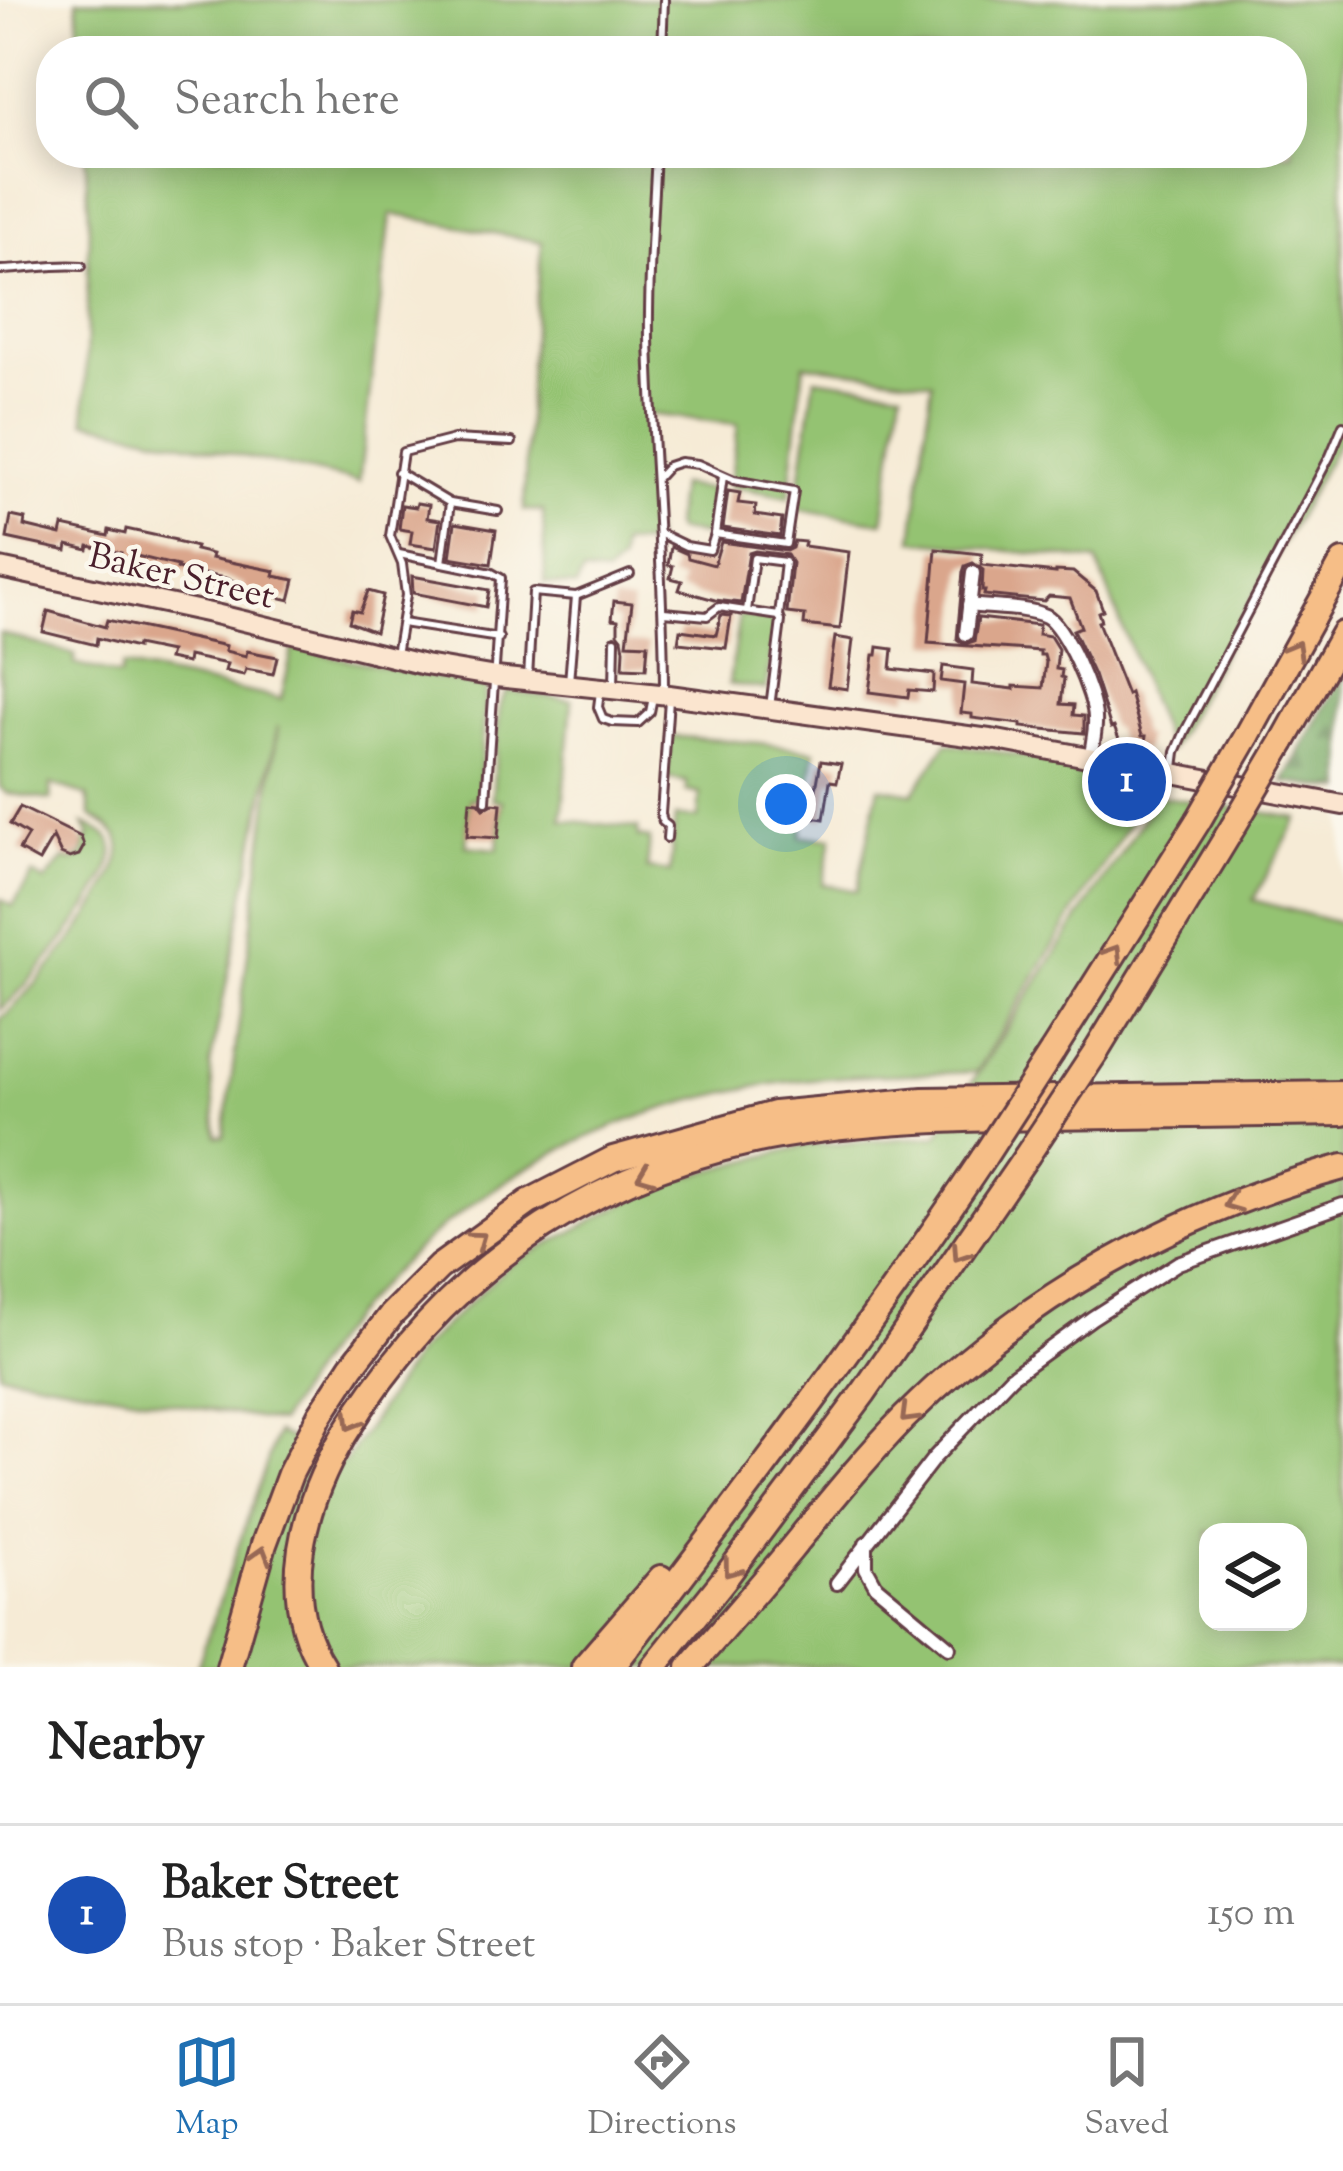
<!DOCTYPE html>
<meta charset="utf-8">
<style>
:root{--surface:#fff;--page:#f6f6f6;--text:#222;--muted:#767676;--line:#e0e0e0;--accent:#1f6fb2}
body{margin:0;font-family:"Sorts Mill Goudy",serif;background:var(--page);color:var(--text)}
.controls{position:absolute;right:36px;bottom:36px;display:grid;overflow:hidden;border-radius:24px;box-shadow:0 6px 30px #0003}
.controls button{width:108px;height:108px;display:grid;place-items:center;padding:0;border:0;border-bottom:3px solid var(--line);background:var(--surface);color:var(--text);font:60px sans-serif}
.you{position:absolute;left:786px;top:804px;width:42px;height:42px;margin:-30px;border:9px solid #fff;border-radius:50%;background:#1a73e8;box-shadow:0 0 0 18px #1a73e833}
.badge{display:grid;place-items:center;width:78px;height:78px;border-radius:50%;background:var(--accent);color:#fff;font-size:39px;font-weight:700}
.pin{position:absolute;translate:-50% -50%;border:6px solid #fff;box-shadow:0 3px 12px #0006}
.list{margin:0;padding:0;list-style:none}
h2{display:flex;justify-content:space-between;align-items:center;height:156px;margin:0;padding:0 48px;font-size:51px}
h2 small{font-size:39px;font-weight:400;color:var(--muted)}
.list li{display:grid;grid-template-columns:78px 1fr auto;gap:36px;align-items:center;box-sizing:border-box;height:180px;padding:0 48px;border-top:3px solid var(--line)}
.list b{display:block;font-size:45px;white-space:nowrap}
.list p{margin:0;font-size:39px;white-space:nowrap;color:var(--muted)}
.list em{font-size:39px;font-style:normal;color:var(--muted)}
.icon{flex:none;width:66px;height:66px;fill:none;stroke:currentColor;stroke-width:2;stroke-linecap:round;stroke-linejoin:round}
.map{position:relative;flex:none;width:1343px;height:1667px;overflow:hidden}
.search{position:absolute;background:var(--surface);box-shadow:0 6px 30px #0003;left:36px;right:36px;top:36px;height:132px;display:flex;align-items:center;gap:30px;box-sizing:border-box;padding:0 42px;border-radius:48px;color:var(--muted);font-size:45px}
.sheet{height:336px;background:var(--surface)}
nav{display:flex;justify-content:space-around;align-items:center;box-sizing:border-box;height:168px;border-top:3px solid var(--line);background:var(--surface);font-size:33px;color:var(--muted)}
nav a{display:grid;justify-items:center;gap:6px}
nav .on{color:var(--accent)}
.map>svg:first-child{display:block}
</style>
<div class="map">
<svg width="1343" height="1667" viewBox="0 0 1343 1667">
<defs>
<pattern id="forest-firs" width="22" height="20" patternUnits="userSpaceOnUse" patternTransform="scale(3)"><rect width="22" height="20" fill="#77a964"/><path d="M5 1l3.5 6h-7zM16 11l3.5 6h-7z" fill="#648953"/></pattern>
</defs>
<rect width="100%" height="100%" fill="#fbf7ec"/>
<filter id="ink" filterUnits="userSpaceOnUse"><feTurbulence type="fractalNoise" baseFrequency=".00833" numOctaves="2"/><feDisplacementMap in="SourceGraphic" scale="24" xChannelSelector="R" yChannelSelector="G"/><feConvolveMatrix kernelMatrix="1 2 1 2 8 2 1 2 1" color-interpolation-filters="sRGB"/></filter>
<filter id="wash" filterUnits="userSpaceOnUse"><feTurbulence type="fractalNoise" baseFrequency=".004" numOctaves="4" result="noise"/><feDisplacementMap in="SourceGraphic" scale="48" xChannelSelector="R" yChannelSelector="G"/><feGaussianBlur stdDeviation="2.7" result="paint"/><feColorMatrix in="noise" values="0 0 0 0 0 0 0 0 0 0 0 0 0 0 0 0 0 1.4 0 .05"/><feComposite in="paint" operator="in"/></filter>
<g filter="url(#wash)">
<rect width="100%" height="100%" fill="#f6ebd6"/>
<g fill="#94c372" stroke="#6f714e" stroke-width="3" fill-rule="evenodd">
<polygon points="77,0 1343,0 1343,433 1169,751 1097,561 913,540 932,382 804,364 789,497 730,486 738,424 647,414 654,544 621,544 620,562 606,575 583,573 576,587 545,583 543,511 524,510 529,371 542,242 391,214 359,482 85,421 89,220 85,153 1292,153 1292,51 80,51"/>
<polygon points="815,378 902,390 883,522 796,509"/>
<polygon points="679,485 714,490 708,535 676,531 674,525"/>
<polygon points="739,615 776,620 766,689 729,684"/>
<path d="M0,633L75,655L74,664L120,676L122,666L281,699L293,648L486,688L479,798L470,799L466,846L498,849L502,801L492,799L500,704L507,691L572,700L562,820L638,828V837L650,839L647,869L670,872L675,817L698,818L700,794L686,791L687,782L667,778L670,736L759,743L815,751L801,837L832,838L823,884L857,891L879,787L913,793L947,743L1156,779L976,1072C906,1075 835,1074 766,1085C603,1111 467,1184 358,1309C327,1343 304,1383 280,1422L0,1373V1019C29,998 133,875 119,841C114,829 101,822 91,816L87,796L51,784V800L6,793L0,787ZM278,726L224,1136H217L210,1065Z"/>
<path d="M1158,796L1298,818L1253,900L1343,924V1667H197L277,1433L344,1463L417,1352L508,1266L663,1183L803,1146L937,1136ZM1208,1532H1298V1622H1208Z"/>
<path d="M84,824C96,829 109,833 113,847C120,879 26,990 0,1010V899L13,906L33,874L45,881L64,859L73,861L83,855L86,840L90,836Z"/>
</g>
<polygon fill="url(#forest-firs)" stroke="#606448" stroke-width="3" points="1343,673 1343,790 1283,782"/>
<g id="blocks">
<g fill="#daa68c">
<polygon points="728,491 740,493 738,503 756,505 755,515 782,519 780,536 723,528"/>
<polygon points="417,503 429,505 427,518 440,520 436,548 410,544 412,531 399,529 402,505 416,507"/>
<polygon points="11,516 25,519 24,526 61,535 63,526 108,536 109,530 125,534 126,529 176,540 176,542 196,547 195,550 212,554 211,558 275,571 274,576 295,580 290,600 242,589 244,584 225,578 177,569 178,566 133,555 132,560 120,557 121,553 89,546 88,550 68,545 67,551 7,538"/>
<polygon points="455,523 496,530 491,564 450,557"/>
<polygon points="794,541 805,542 804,546 849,552 840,629 804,625 805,615 787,613 792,563 787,555 755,551 749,553 741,603 715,600 679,590 682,581 670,578 673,566 668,565 671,547 687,554 688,558 714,565 721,542 786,551 792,548"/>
<polygon points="936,549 982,554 981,565 1056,573 1056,571 1073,572 1096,591 1103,610 1098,612 1101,621 1098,622 1127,695 1130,693 1142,736 1146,736 1144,751 1119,747 1120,742 1114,727 1111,728 1094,675 1073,630 1081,627 1070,598 1049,596 1044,601 984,595 985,591 982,591 983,570 973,563 965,566 963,572 957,639 964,644 974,641 978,618 1039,625 1038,634 1050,636 1058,649 1056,669 1062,670 1061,677 1064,678 1061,704 1074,705 1073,715 1084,716 1084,733 1021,727 1021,724 972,718 972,714 961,713 964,684 941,681 943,666 973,670 972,684 1014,689 1014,686 1043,688 1046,662 1044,655 1040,655 1040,651 928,643"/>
<polygon points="412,576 489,590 486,607 413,593"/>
<polygon points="368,591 383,595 375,632 349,622 352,610 360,612"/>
<polygon points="614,601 632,603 627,643 648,644 646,669 623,668 624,649 622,638 618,633 618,620 612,619"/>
<polygon points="48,611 105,627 107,620 226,646 225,651 246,656 247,651 277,657 273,674 246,669 244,675 225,671 227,664 188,656 187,663 168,659 170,652 136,645 136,648 97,638 96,645 43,632"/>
<polygon points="721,615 731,616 726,648 678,643 680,630 716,635"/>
<polygon points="835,637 853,640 847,689 828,686"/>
<polygon points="878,647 893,649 891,669 934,674 933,692 909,690 908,697 869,692 874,655 877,655"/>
<polygon points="821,761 841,764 837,782 830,781 824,819 811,817"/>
<polygon points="470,801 479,802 484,808 493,803 501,804 498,838 467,836"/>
<polygon points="20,807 81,837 84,846 79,855 70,858 61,854 53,837 39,861 19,850 28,835 10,824"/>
</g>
</g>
</g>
<g filter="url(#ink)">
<use href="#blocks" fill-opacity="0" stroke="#643e45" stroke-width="3"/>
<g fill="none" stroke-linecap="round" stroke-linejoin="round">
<defs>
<g id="lane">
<polyline points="662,51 664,0"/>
<path d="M656,153C653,215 648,277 649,338C652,456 664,573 664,691"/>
<path d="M0,270C28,270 55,263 82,266"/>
<polyline points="398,472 450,503 442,563"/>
<polyline points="657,478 668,466 680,462 698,464 734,480 794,491 786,544 715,534 710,550 686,546 659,533"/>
<polyline points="450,503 498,511"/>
<polyline points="715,534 723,476"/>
<polyline points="399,554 492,573 501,578 486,801"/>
<polyline points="576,596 630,574"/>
<polyline points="664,612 707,616 719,607 779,616 785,562 754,558 747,611"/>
<polyline points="402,623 499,638"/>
<polyline points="396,655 406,595 402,564 390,536 403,452 454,439 512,442"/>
<polyline points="528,678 533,592 576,596 569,682"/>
<polyline points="614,686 615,640"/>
<polyline points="600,692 598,707 603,719 612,722 638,723 650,712 653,697"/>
<polyline points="770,707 781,621 779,616"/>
<polyline points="1174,768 1176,752 1185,731 1330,456 1343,425"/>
<polyline points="667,838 668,826 663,822 661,814 669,699"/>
</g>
<g id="street">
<path d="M969,605C990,608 1027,607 1046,616C1064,625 1095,697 1095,718C1096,730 1092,744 1091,756"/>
<polyline points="966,634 973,573"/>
<polyline points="866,1543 866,1568 876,1586 949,1647"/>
<polyline points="837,1583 934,1458 1011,1377 1092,1318 1178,1263 1343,1205"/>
</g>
<polyline id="secondary" points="0,568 215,614 425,665 496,677 669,695 997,740 1343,805"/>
<g id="highway">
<polyline points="1247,736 1343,562"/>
<polyline points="1283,742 1343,634"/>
<polyline points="1097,1050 1233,827"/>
<polyline points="1052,1052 1198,821"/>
<polyline points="229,1667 264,1544 290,1474 320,1415 352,1366 392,1314 439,1267 529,1202 613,1159 774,1114 923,1100 1343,1094"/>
<path d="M323,1667C276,1595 304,1503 344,1435C437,1281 576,1179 753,1141C848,1121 946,1119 1043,1117C1143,1115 1243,1114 1343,1113"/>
<polyline points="584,1667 661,1578"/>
<path d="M612,1667C740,1500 867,1332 984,1157"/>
<polyline points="654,1667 725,1578 864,1392 1026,1157"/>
<path d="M690,1667C724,1628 758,1589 791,1549C828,1504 864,1459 904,1418C1025,1296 1178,1212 1343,1167"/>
</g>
</defs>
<use href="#lane" stroke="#643e45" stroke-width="12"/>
<use href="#street" stroke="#643e45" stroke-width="18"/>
<use href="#secondary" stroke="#643e45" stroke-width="24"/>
<use href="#highway" stroke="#643e45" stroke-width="30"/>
<use href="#lane" stroke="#fff" stroke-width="6"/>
<use href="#street" stroke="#fff" stroke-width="12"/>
<use href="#secondary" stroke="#fbe5cf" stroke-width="18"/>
<use href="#highway" stroke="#f6be87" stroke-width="24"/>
<defs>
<g id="highway-bridge">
<polyline points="1198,821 1247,736"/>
<polyline points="1233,827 1283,742"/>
<polyline points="984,1157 1052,1052"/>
<polyline points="1026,1157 1097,1050"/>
</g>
</defs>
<use href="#highway-bridge" stroke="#643e45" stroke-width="30" stroke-linecap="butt"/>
<use href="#highway-bridge" stroke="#f6be87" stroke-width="24"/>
</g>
<defs><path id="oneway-chevron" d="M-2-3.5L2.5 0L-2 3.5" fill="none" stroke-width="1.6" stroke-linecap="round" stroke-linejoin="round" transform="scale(3)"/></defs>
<g stroke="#976754">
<use href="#oneway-chevron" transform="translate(1295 649) rotate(-61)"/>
<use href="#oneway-chevron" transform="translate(1114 953) rotate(-58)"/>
<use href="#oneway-chevron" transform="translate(645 1175) rotate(159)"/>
<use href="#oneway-chevron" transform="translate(1232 1203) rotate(159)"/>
<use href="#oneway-chevron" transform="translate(478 1239) rotate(-36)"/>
<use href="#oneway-chevron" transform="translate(960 1253) rotate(124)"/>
<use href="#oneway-chevron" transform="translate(908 1415) rotate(135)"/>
<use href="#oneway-chevron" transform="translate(352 1422) rotate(121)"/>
<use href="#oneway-chevron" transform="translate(261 1555) rotate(-73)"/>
<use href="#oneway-chevron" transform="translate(731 1569) rotate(127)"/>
</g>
</g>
<g text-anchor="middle" stroke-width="9" stroke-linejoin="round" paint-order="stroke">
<g font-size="36" fill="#4a1f2b" stroke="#fbf7ec">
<text transform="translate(182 574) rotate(13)" y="13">Baker Street</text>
</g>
</g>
</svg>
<div class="controls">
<button><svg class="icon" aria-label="layers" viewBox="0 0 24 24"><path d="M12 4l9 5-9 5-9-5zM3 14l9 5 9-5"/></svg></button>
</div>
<div class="you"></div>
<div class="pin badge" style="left:1127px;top:782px;background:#1a4fb4">1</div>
<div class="search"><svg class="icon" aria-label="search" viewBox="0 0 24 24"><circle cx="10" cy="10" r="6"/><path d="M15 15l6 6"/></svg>Search here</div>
</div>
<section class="sheet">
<h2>Nearby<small></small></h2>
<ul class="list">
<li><span class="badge" style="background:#1a4fb4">1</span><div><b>Baker Street</b><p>Bus stop · Baker Street</p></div><em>150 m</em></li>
</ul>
</section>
<nav>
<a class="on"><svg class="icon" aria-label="map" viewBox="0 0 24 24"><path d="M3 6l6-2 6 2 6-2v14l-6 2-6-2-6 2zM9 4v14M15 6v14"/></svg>Map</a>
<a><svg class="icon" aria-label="directions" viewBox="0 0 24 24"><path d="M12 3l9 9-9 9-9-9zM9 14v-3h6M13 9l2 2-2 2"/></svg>Directions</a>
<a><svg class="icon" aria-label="saved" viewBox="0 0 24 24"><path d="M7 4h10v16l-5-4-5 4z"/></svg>Saved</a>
</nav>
